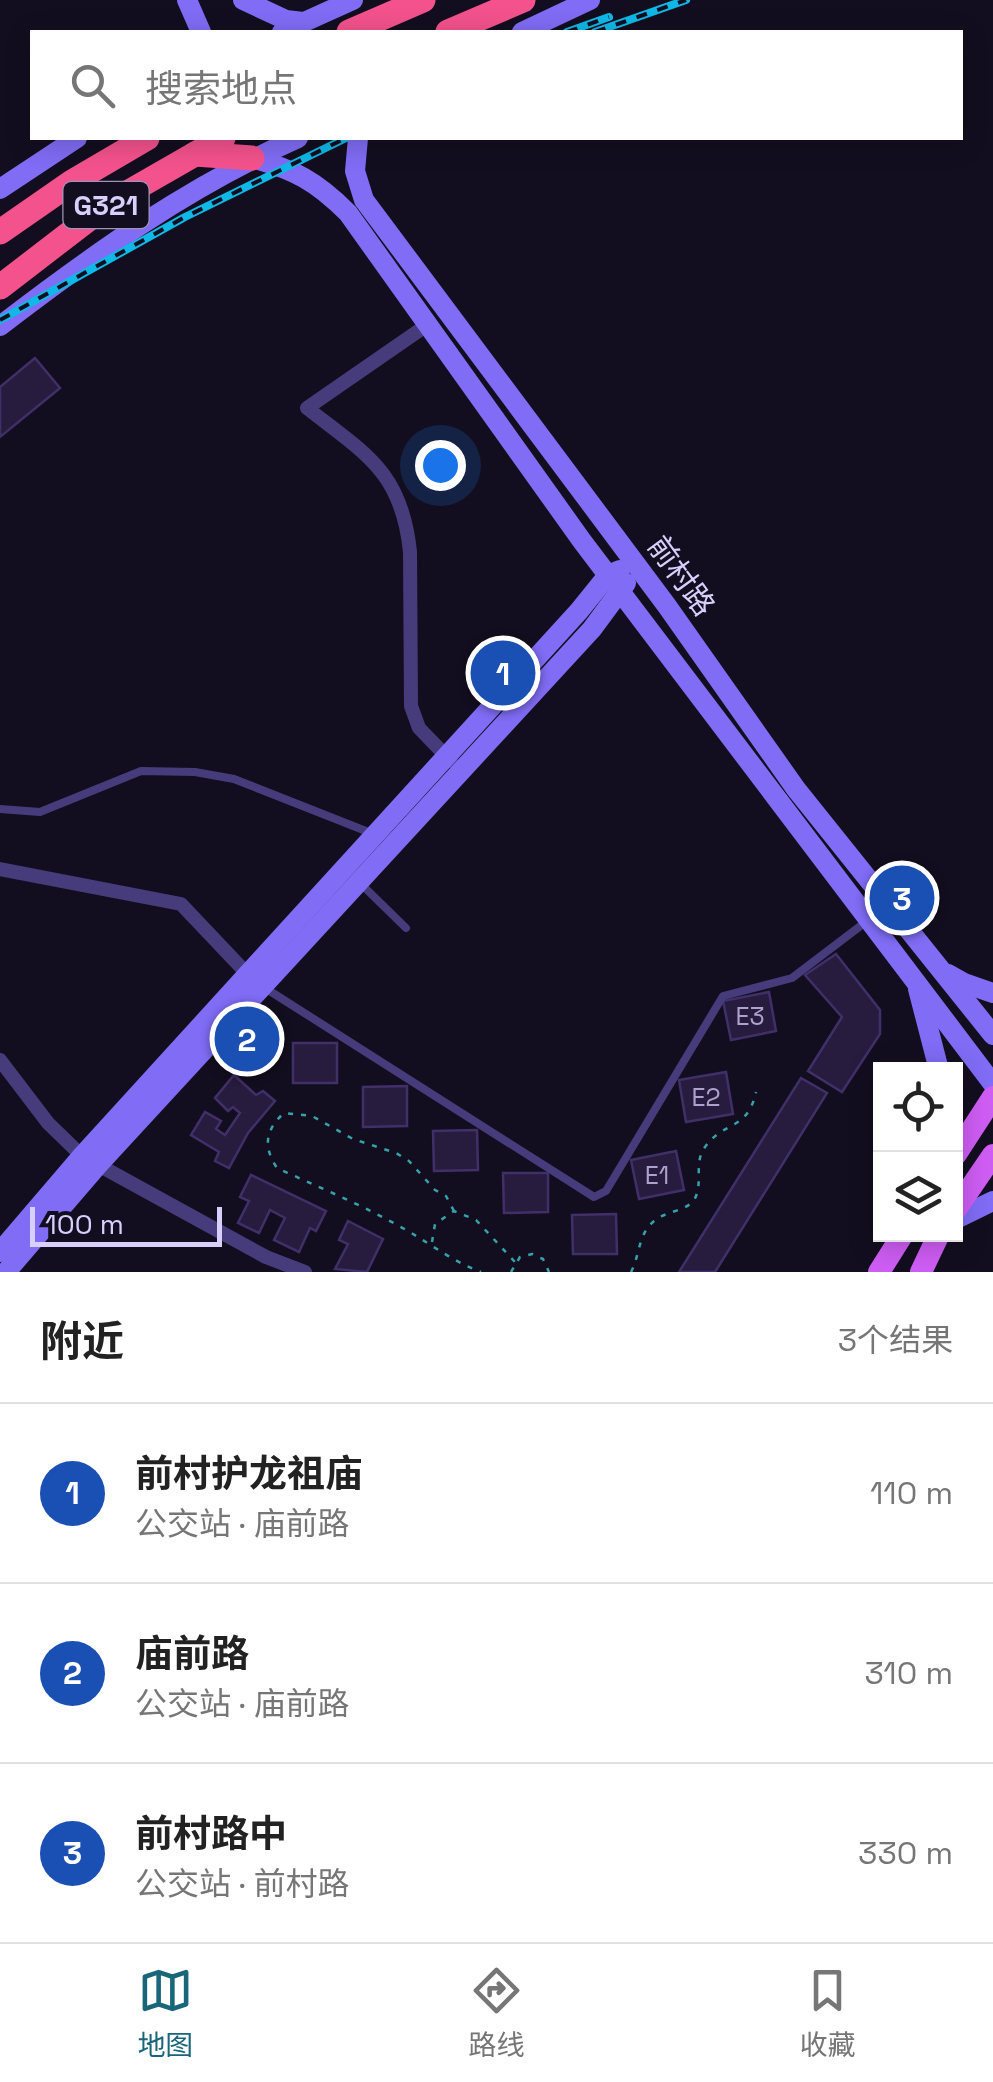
<!DOCTYPE html>
<html lang="zh">
<meta charset="utf-8">
<style>
:root{--surface:#fff;--page:#f6f6f6;--text:#222;--muted:#767676;--line:#e0e0e0;--accent:#19667b}
body{margin:0;font-family:"Space Grotesk","Noto Sans SC",sans-serif;background:var(--page);color:var(--text)}
.controls{position:absolute;right:30px;bottom:30px;display:grid;overflow:hidden;border-radius:0px;box-shadow:0 5px 25px #0003}
.controls button{width:90px;height:90px;display:grid;place-items:center;padding:0;border:0;border-bottom:2px solid var(--line);background:var(--surface);color:var(--text);font:50px sans-serif}
.scale{position:absolute;left:30px;bottom:25px;width:192px;box-sizing:border-box;padding-left:10px;border:5px solid #d9cffc;border-top:0;font-size:28px;line-height:35px;white-space:nowrap;color:#d9cffc;-webkit-text-stroke:8px #130e1f;paint-order:stroke}
.you{position:absolute;left:440px;top:465px;width:35px;height:35px;margin:-25px;border:8px solid #fff;border-radius:50%;background:#1a73e8;box-shadow:0 0 0 15px #1a73e833}
.badge{display:grid;place-items:center;width:65px;height:65px;border-radius:50%;background:var(--accent);color:#fff;font-size:32px;font-weight:700}
.pin{position:absolute;translate:-50% -50%;border:5px solid #fff;box-shadow:0 2px 10px #0006}
.list{margin:0;padding:0;list-style:none}
h2{display:flex;justify-content:space-between;align-items:center;height:130px;margin:0;padding:0 40px;font-size:42px}
h2 small{font-size:32px;font-weight:400;color:var(--muted)}
.list li{display:grid;grid-template-columns:65px 1fr auto;gap:30px;align-items:center;box-sizing:border-box;height:180px;padding:0 40px;border-top:2px solid var(--line)}
.list b{display:block;font-size:38px;white-space:nowrap}
.list p{margin:0;font-size:32px;white-space:nowrap;color:var(--muted)}
.list em{font-size:32px;font-style:normal;color:var(--muted)}
.icon{flex:none;width:55px;height:55px;fill:none;stroke:currentColor;stroke-width:2;stroke-linecap:round;stroke-linejoin:round}
.map{position:relative;flex:none;width:993px;height:1272px;overflow:hidden}
.search{position:absolute;background:var(--surface);box-shadow:0 5px 25px #0003;left:30px;right:30px;top:30px;height:110px;display:flex;align-items:center;gap:25px;box-sizing:border-box;padding:0 35px;border-radius:0px;color:var(--muted);font-size:38px}
.sheet{height:670px;background:var(--surface)}
nav{display:flex;justify-content:space-around;align-items:center;box-sizing:border-box;height:140px;border-top:2px solid var(--line);background:var(--surface);font-size:28px;color:var(--muted)}
nav a{display:grid;justify-items:center;gap:5px}
nav .on{color:var(--accent)}
.map>svg:first-child{display:block}
</style>
<div class="map">
<svg width="993" height="1272" viewBox="0 0 993 1272">
<rect width="100%" height="100%" fill="#130e1f"/>
<g fill="#271b3e" stroke="#412f69" stroke-width="2.5">
<polygon points="35,358 60,388 0,437 0,387"/>
<polygon points="836,954 880,1010 880,1034 842,1092 808,1071 842,1017 805,975"/>
<polygon points="769,992 776,1031 731,1040 723,1001"/>
<rect x="293" y="1043" width="44" height="40"/>
<polygon points="726,1072 733,1114 686,1122 679,1080"/>
<polygon points="234,1075 256,1095 263,1091 275,1101 248,1133 229,1168 215,1161 219,1152 191,1135 205,1112 221,1121 216,1129 225,1135 240,1113 233,1107 228,1111 215,1098"/>
<polygon points="801,1078 827,1093 715,1272 679,1272"/>
<polygon points="407,1086 407,1126 363,1127 363,1087"/>
<polygon points="477,1130 478,1170 434,1171 433,1131"/>
<polygon points="676,1151 684,1190 639,1199 631,1160"/>
<polygon points="503,1173 548,1173 548,1212 504,1213"/>
<polygon points="251,1175 326,1211 316,1231 310,1228 299,1252 274,1240 285,1218 270,1210 259,1233 238,1223 249,1201 240,1197"/>
<polygon points="616,1214 617,1254 573,1254 572,1215"/>
<polygon points="348,1221 383,1239 367,1272 335,1269 348,1244 339,1240"/>
</g>
<g fill="none" stroke-linecap="round" stroke-linejoin="round">
<g stroke="#36a2a9" stroke-width="2.5" stroke-dasharray="5 8" stroke-linecap="butt">
<path d="M454,1211L446,1196L435,1190L409,1161L396,1153L353,1139L312,1116L284,1113C265,1130 263,1147 277,1168C318,1187 360,1204 399,1226C427,1241 451,1261 481,1272"/>
<polyline points="432,1242 435,1224 454,1211 476,1220 515,1262"/>
<polyline points="511,1272 520,1257 532,1254 543,1259 549,1272"/>
<path d="M631,1272C640,1255 638,1235 653,1222C664,1211 685,1212 694,1200C704,1184 693,1163 705,1147C724,1120 747,1132 756,1092"/>
</g>
<g stroke="#463c7b" stroke-width="8">
<polyline points="0,809 40,812 141,771 195,772 234,779 371,833"/>
<polyline points="359,882 406,928"/>
<polyline points="265,988 594,1197 606,1191 723,996 792,978 867,921"/>
</g>
<g stroke="#463c7b" stroke-width="14">
<path d="M427,325L307,408C366,454 402,472 410,552L411,706L419,728L451,761"/>
<polyline points="0,869 181,904 254,981"/>
<polyline points="0,1060 48,1123 82,1156 266,1257 305,1272"/>
</g>
<g stroke="#806cf5" stroke-width="20">
<polyline points="187,0 201,32"/>
<polyline points="243,0 286,20 303,22"/>
<polyline points="282,32 353,0"/>
<polyline points="522,32 590,0"/>
<polyline points="358,138 355,171 364,200 667,606 796,789 993,1035"/>
<path d="M252,158C295,170 316,181 348,213L582,541L993,1084"/>
<polyline points="0,189 77,138"/>
<path d="M0,326C94,254 189,186 298,138"/>
<polyline points="948,974 964,983 993,993"/>
<polyline points="918,989 939,1070"/>
<polyline points="956,1219 993,1201"/>
<polyline points="0,1252 82,1156 579,611 608,575 620,570"/>
<polyline points="6,1272 98,1165 592,629 626,583"/>
</g>
<g stroke="#ce5df4" stroke-width="22">
<polyline points="956,1154 993,1097"/>
<polyline points="956,1209 993,1155"/>
<polyline points="879,1272 903,1234"/>
<polyline points="921,1272 939,1234"/>
</g>
<g stroke="#f3528c" stroke-width="25">
<polyline points="349,32 423,0"/>
<polyline points="448,32 523,0"/>
<polyline points="195,154 252,158"/>
<polyline points="0,232 72,182 147,138"/>
<polyline points="0,287 108,204 223,138"/>
</g>
<defs>
<g id="rail">
<polyline points="567,32 609,17"/>
<polyline points="595,32 686,0"/>
<polyline points="0,320 185,217 346,138"/>
</g>
</defs>
<use href="#rail" stroke="#0fb8e7" stroke-width="8"/>
<use href="#rail" stroke="#130e1f" stroke-width="4" stroke-dasharray="11" stroke-linecap="butt"/>
</g>
<g text-anchor="middle" stroke-width="8" stroke-linejoin="round" paint-order="stroke">
<g font-size="25" fill="#aca2cc">
<text x="750" y="1025">E3</text>
<text x="706" y="1106">E2</text>
<text x="657" y="1184">E1</text>
</g>
<rect fill="#130e1f" stroke="#9e95ba" stroke-width="2.5" x="63.5" y="182" width="85" height="46" rx="8"/>
<g font-size="28" font-weight="bold" fill="#d9cffc">
<text x="106" y="215">G321</text>
</g>
<g font-size="30" fill="#d9cffc" stroke="#130e1f">
<text transform="translate(681 576) rotate(54)" y="10">前村路</text>
</g>
</g>
</svg>
<div class="controls">
<button><svg class="icon" aria-label="locate" viewBox="0 0 24 24"><circle cx="12" cy="12" r="6"/><path d="M12 2v4M12 18v4M2 12h4M18 12h4"/></svg></button>
<button><svg class="icon" aria-label="layers" viewBox="0 0 24 24"><path d="M12 4l9 5-9 5-9-5zM3 14l9 5 9-5"/></svg></button>
</div>
<div class="scale">100 m</div>
<div class="you"></div>
<div class="pin badge" style="left:503px;top:673px;background:#1a4fb4">1</div>
<div class="pin badge" style="left:247px;top:1039px;background:#1a4fb4">2</div>
<div class="pin badge" style="left:902px;top:898px;background:#1a4fb4">3</div>
<div class="search"><svg class="icon" aria-label="search" viewBox="0 0 24 24"><circle cx="10" cy="10" r="6"/><path d="M15 15l6 6"/></svg>搜索地点</div>
</div>
<section class="sheet">
<h2>附近<small>3个结果</small></h2>
<ul class="list">
<li><span class="badge" style="background:#1a4fb4">1</span><div><b>前村护龙祖庙</b><p>公交站 · 庙前路</p></div><em>110 m</em></li>
<li><span class="badge" style="background:#1a4fb4">2</span><div><b>庙前路</b><p>公交站 · 庙前路</p></div><em>310 m</em></li>
<li><span class="badge" style="background:#1a4fb4">3</span><div><b>前村路中</b><p>公交站 · 前村路</p></div><em>330 m</em></li>
</ul>
</section>
<nav>
<a class="on"><svg class="icon" aria-label="map" viewBox="0 0 24 24"><path d="M3 6l6-2 6 2 6-2v14l-6 2-6-2-6 2zM9 4v14M15 6v14"/></svg>地图</a>
<a><svg class="icon" aria-label="directions" viewBox="0 0 24 24"><path d="M12 3l9 9-9 9-9-9zM9 14v-3h6M13 9l2 2-2 2"/></svg>路线</a>
<a><svg class="icon" aria-label="saved" viewBox="0 0 24 24"><path d="M7 4h10v16l-5-4-5 4z"/></svg>收藏</a>
</nav>
